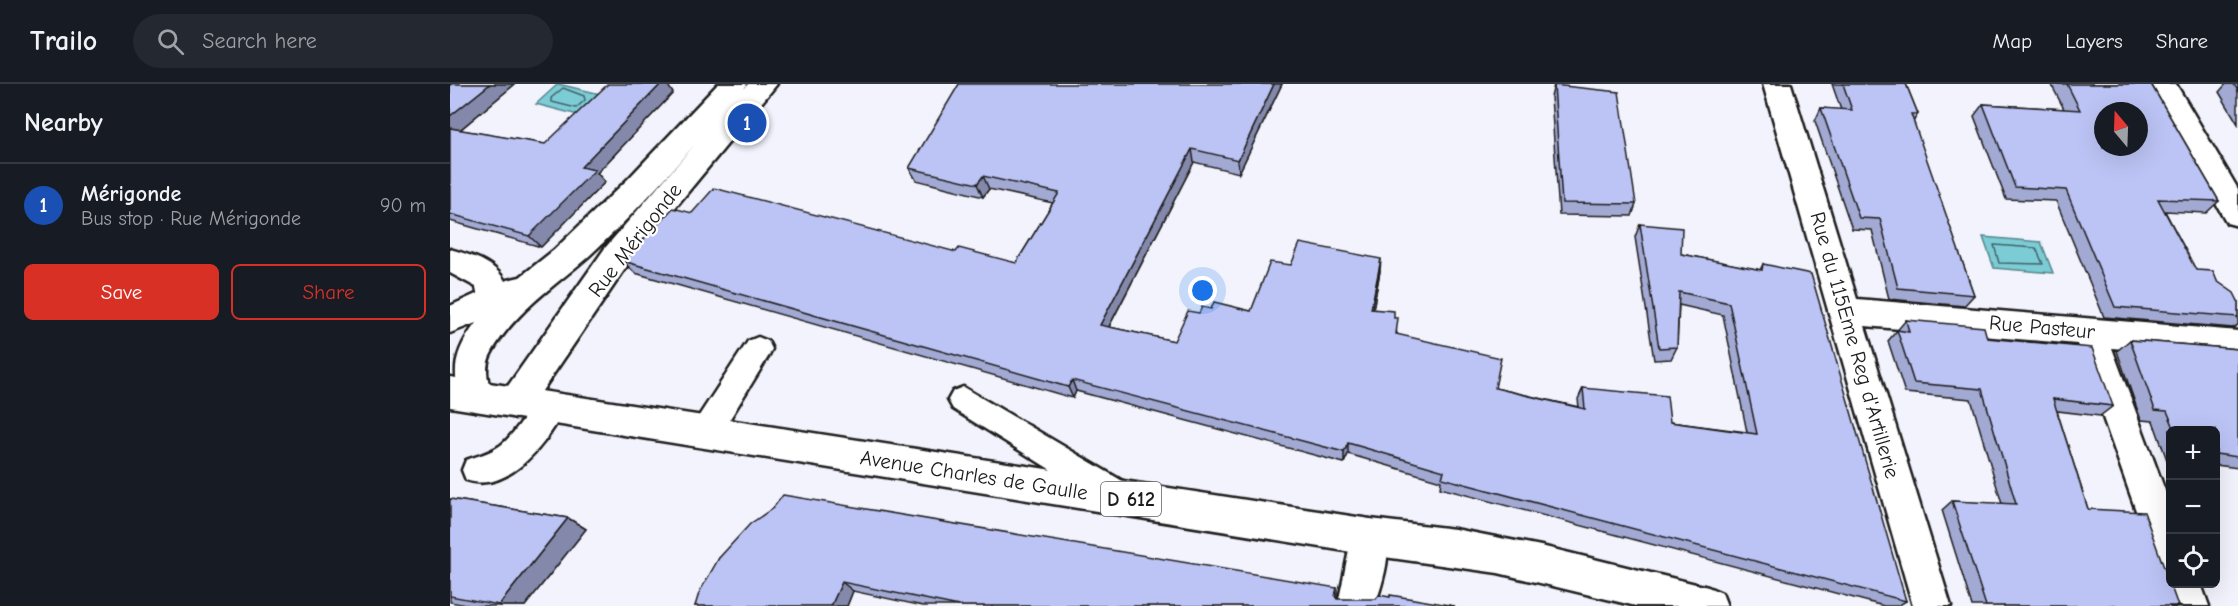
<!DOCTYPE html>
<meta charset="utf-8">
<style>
:root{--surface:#171b24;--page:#242831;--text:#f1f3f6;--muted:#9ea1a6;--line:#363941;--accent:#d93025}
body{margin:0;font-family:"Comic Neue",sans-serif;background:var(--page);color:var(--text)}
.controls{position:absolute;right:18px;bottom:18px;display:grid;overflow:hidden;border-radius:9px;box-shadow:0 6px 24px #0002}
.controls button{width:54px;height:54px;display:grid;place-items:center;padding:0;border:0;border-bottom:2px solid var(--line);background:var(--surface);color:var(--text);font:30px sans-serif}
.compass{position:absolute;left:1644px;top:18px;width:54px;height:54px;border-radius:50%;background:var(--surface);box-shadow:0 6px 24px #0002;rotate:341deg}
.you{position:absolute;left:753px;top:207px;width:21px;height:21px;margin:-15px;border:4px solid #fff;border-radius:50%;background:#1a73e8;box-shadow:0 0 0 9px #1a73e833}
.badge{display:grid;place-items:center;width:39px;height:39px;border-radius:50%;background:var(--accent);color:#fff;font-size:20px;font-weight:700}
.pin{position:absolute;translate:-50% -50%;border:3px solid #fff;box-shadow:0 2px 6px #0006}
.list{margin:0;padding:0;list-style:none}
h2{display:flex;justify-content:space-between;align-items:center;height:78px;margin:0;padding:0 24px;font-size:26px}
h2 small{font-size:20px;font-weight:400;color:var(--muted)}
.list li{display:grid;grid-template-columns:39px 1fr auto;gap:18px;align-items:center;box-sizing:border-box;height:84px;padding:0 24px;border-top:2px solid var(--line)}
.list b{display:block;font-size:22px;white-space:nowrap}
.list p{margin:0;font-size:20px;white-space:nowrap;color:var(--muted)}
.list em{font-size:20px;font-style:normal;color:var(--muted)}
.actions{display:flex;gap:12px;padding:18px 24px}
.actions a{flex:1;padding:14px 0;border:2px solid var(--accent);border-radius:9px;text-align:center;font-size:21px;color:var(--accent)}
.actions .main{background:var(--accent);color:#fff}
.icon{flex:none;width:33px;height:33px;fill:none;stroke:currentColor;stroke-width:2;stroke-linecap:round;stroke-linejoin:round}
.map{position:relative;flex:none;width:1788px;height:522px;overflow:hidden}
header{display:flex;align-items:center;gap:36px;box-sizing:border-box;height:84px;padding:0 30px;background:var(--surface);border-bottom:2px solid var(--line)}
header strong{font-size:28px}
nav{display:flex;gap:33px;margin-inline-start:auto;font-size:21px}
.search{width:420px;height:54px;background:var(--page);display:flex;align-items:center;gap:15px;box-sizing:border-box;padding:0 21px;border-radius:33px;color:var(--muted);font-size:22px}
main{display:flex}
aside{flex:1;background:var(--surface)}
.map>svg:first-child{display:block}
</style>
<header>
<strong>Trailo</strong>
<div class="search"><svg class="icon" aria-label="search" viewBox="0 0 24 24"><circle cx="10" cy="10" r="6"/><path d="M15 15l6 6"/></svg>Search here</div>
<nav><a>Map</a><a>Layers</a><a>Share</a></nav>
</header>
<main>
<aside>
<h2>Nearby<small></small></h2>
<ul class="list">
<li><span class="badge" style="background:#1a4fb4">1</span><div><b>Mérigonde</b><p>Bus stop · Rue Mérigonde</p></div><em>90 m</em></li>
</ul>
<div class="actions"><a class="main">Save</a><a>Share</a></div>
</aside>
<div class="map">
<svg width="1788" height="522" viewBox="0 0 1788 522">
<rect width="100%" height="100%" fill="#f2f3fd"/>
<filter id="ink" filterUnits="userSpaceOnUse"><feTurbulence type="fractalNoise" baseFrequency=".0167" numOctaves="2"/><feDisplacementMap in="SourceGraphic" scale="12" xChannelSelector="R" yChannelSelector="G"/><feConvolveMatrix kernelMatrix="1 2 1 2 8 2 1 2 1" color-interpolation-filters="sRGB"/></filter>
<g filter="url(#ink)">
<g fill="#7cccd6" stroke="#56868c" stroke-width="1.5">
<polygon points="108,0 150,10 128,31 86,20"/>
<polygon points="1533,153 1591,158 1603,189 1544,184"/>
</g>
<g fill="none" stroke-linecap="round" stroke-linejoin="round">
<g stroke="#426266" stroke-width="1.5">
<polygon points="113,4 134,12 135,16 126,24 102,18 101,14"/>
<polygon points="1544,161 1586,164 1593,180 1549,179"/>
</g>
<defs>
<g id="service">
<polygon points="308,253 318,257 322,265 318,273 265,359 254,363 243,359 239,350 243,341 298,257"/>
<polygon points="513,303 681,402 686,412 681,422 670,426 659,422 503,325 498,316 503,307"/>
<path d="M100,311L111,315L115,324C99,357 58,411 16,396L12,386L16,376C28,372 40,369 51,361C69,347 79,319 100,311Z"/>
</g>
<g id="minor">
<polygon points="1313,0 1341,0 1407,215 1788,247 1788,275 1662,264 1720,420 1720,500 1751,500 1759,522 1721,522 1713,500 1719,487 1707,482 1701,469 1627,260 1415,242 1501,522 1463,522"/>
<polygon points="1698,0 1726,0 1788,105 1788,142 1777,139"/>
<path d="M0,165C30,174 55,181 62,216C64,227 64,233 59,243L48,247L37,243L32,234L26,203L0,189Z"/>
<path d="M920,435L933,441C944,465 933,497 925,522H887C895,495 896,466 907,441Z"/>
</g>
<path id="tertiary" d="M268,0H297L294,5L298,0H327L177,182L77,329L65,334L53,329L48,319L53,309L155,164L246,59C212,98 177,137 139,172C105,202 61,230 40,272C34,285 38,299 43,312L38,322L26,327L14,322C0,289 4,268 26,239L0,249V222L57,196L70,193L104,166L178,95Z"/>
<polygon id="primary" points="0,293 920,435 1005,445 1091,462 1258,503 1272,509 1277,522 1186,522 1048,489 920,471 0,323"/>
</defs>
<use href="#service" stroke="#1c1c1c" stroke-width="5"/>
<use href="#minor" stroke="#1c1c1c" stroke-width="5"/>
<use href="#tertiary" stroke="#1c1c1c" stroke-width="5"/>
<use href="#primary" stroke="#1c1c1c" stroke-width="5"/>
<use href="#service" fill="#fff" fill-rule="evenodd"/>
<use href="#minor" fill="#fff" fill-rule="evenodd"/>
<use href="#tertiary" fill="#fff" fill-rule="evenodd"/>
<use href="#primary" fill="#fff" fill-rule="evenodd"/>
</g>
<g fill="#a2a9d3" stroke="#1c1c1c" stroke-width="1.5">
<polygon points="0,0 65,0 10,46 95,60 223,9 147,89 155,98 91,163 0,137"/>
<polygon points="832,0 789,89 744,78 659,243 724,257 749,229 761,225 801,227 841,181 930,187 923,225 944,234 947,250 1045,304 1129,323 1128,315 1133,304 1220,338 1297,348 1273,231 1229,221 1227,263 1221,275 1204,276 1185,153 1190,140 1231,170 1310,186 1313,180 1456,517 1448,522 1434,522 990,404 991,397 898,370 894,379 626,307 623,314 185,189 173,177 242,129 506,168 566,179 603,119 539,105 533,113 466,96 459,84"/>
<polygon points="1382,0 1456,0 1468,30 1463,38 1524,211 1514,222 1439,215 1422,146 1402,145 1365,37 1371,24 1391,26"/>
<polygon points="1601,0 1701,0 1769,117 1756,129 1715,127 1746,186 1767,197 1788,217 1788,241 1783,244 1654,233 1606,117 1556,115 1524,32 1533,20 1614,25"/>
<polygon points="1776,0 1788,0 1788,40 1769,8"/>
<polygon points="1104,1 1186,120 1182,132 1109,131 1101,13"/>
<polygon points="1456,236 1537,254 1663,322 1650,332 1607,327 1638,425 1728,522 1522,522 1492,426 1502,417 1552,420 1521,315 1455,309 1438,257"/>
<polygon points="1680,256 1788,265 1788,384 1766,381 1766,346 1720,346 1720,376 1717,376 1703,337 1691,336 1667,267"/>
<polygon points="0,415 118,434 136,445 75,522 21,522 0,518"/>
<polygon points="269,474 887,504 887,515 1005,522 473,522 403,507 397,522 245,522"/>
</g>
<g fill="#8489ac" stroke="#1c1c1c" stroke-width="1.5">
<polygon points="40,0 65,0 0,54 0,32"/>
<polygon points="211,0 217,0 223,9 147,89 155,98 91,163 79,152 131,83"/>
<polygon points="824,0 832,0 789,89 788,76"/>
<polygon points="742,65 744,78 654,252 650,241"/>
<polygon points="533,92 539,105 533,113 527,100"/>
<polygon points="931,175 930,187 921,237 921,225"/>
<polygon points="622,296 626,307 623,314 618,303"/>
<polygon points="898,359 898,370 894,379 894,368"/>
<polygon points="118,434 136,445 75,522 51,522 49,521"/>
<polygon points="392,498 403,507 397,522 381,522"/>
</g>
<g fill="#bcc4f5" stroke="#1c1c1c" stroke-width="1.5" fill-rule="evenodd">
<polygon points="0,0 40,0 0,32"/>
<polygon points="158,0 211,0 131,83 145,86 79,152 0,130 0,44 95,60"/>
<polygon points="509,0 824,0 788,76 742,65 650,241 724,257 738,227 749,229 752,223 761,225 764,218 801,227 820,178 841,181 850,159 931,175 921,225 944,227 944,234 948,234 946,250 1051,274 1045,304 1135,325 1133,304 1217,312 1220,338 1307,350 1279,219 1229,208 1227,263 1209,264 1190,140 1232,144 1231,170 1312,186 1313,180 1361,190 1456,517 992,394 994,387 898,359 894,368 622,296 618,303 173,177 223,124 242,129 264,104 506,168 509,164 566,179 609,109 533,92 527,100 459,84"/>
<polygon points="1393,0 1456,0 1468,30 1461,30 1524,211 1448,204 1430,135 1409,134 1371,24 1402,26"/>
<path d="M1617,0H1701L1769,117L1708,115L1746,186L1763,187L1767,197L1784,209L1788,217V233L1665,223L1616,106L1565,103L1533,20L1630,26ZM1653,27H1689V63H1653Z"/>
<polygon points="1784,0 1788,0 1788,7"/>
<polygon points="1104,1 1169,8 1186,120 1112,119"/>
<polygon points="1456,236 1534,243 1537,254 1642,264 1663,322 1603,315 1638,425 1694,428 1728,522 1536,522 1502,417 1566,420 1532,305 1464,299 1447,246 1459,248"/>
<polygon points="1680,256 1788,265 1788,373 1766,370 1766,346 1725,346 1717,327 1705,326"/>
<polygon points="333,411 887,504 885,512 887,515 926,515 929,511 940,513 940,511 1005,522 509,522 392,498 381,522 245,522 249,509 269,474 300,440 323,424"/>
<polygon points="0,415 118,434 49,521 0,512"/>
</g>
</g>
<g text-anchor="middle" stroke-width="4.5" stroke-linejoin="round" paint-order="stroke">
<rect fill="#fff" stroke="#606060" stroke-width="1.5" x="651" y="398" width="60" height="34" rx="4.5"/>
<g font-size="20" font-weight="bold" fill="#1c1c1c">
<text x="681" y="422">D 612</text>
</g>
<g font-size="21" fill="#1c1c1c" stroke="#fff">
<text transform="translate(185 156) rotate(-52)" y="7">Rue Mérigonde</text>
<text transform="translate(1592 243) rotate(5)" y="7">Rue Pasteur</text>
<text transform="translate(1405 261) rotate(74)" y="7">Rue du 115Eme Reg d'Artillerie</text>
<text transform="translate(524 391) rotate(9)" y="7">Avenue Charles de Gaulle</text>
</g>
</g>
</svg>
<div class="controls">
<button>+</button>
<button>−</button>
<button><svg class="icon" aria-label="locate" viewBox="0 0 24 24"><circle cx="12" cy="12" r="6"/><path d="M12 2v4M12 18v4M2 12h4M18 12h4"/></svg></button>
</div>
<svg class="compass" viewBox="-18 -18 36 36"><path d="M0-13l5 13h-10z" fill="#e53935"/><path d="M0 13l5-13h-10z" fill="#9ea1a6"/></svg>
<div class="you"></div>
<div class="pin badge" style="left:297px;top:39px;background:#1a4fb4">1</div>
</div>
</main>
